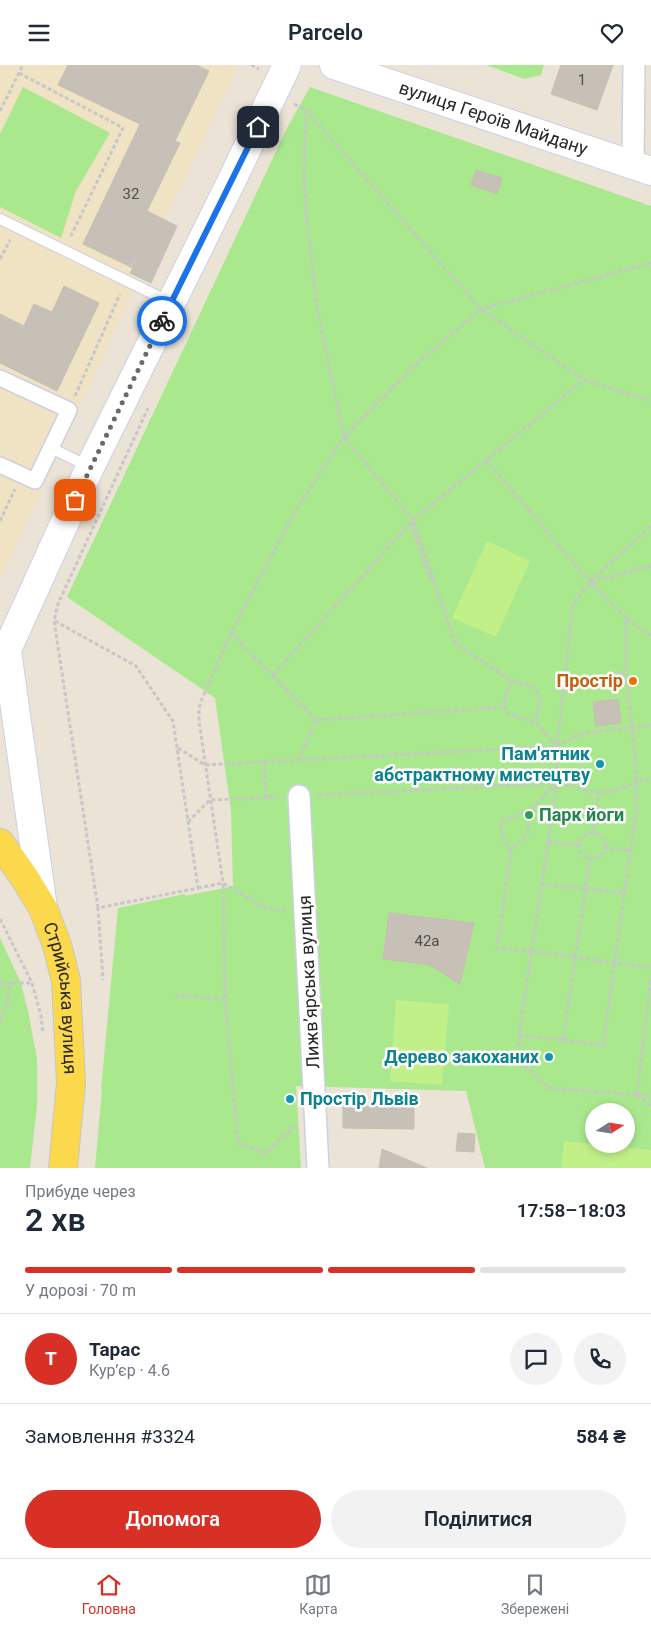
<!DOCTYPE html>
<html lang="uk">
<head>
<meta charset="utf-8">
<style>
	body { margin:0; font-family:Roboto,sans-serif; background:#f2f2f3; color:#1f2937; height:100vh; display:flex; flex-direction:column; font-size:19px; white-space:nowrap }
	* { box-sizing:border-box; margin:0 }
	p { font-size:16px; color:#747a83 }
	.icon { flex:none; width:28px; height:28px; fill:none; stroke:currentColor; stroke-width:2; stroke-linecap:round; stroke-linejoin:round }
	.map { position:relative; height:1103px; overflow:hidden }
	.side { display:flex; flex-direction:column; background:#fff; flex:1 }
	.side>* { flex:none }
	.needle { width:32px; rotate:78deg }
	.tools { position:absolute; left:585px; top:1038px; display:grid; gap:10px }
	.tools a { display:grid; place-items:center; width:50px; height:50px; border-radius:50%; background:#fff; box-shadow:0 2px 8px #0003; font-size:25px }
	.pin { position:absolute; display:grid; place-items:center; width:42px; height:42px; color:#fff; margin:-21px; border-radius:10px; box-shadow:0 2px 8px #0006 }
	.courier { position:absolute; display:grid; place-items:center; width:50px; height:50px; margin:-25px; border:4px solid #1a73e8; border-radius:50%; background:#fff; color:#222; box-shadow:0 1px 6px #0007 }
	.overview em { font-style:normal; font-weight:600 }
	.overview div { display:flex; flex-direction:column-reverse }
	.overview { display:flex; align-items:center; justify-content:space-between; height:85px; padding:0 25px }
	h1 { font-size:32px; font-weight:600; line-height:38px }
	.bar { display:grid; grid-template-columns:repeat(4,1fr); gap:8px 5px; align-content:center; height:60px; padding:0 25px }
	.bar i { height:6px; border-radius:4px; background:#e0e1e3 }
	.bar .current { background:#d93025 }
	.bar p { grid-column:span 4 }
	.line { display:flex; align-items:center; gap:12px; padding:0 25px; border-top:1px solid #e0e1e3 }
	.line div { flex:1 }
	.round { display:grid; place-items:center; flex:none; width:52px; height:52px; border-radius:26px; background:#f2f2f3 }
	.primary-button { display:flex; gap:10px; margin-top:auto; padding:10px 25px }
	.primary-button a { flex:1; height:58px; border-radius:30px; background:#d93025; color:#fff; font-size:20px; font-weight:600; line-height:58px; text-align:center }
	.primary-button a+a { background:#f2f2f3; color:#1f2937 }
	header { display:flex; justify-content:space-between; align-items:center; height:65px; padding:0 25px; background:#fff; font-size:22px; font-weight:600 }
	.dock { display:flex; justify-content:space-around; align-items:center; height:70px; border-top:1px solid #e0e1e3; background:#fff; font-size:14px; color:#747a83 }
	.dock a { display:grid; justify-items:center; gap:2px }
	.dock .current { color:#d93025 }
	.map>svg:first-child { display:block }
</style>
</head>
<body>
<header><svg class="icon" aria-label="menu" viewBox="0 0 24 24"><path d="M4 6h16M4 12h16M4 18h16"/></svg>Parcelo<svg class="icon" aria-label="heart" viewBox="0 0 24 24"><path d="M12 20l-8-8c-3-5 5-10 8-4 3-6 11-1 8 4z"/></svg></header>
<div class="map">
<svg width="651" height="1103" viewBox="0 0 651 1103">
	<rect width="100%" height="100%" fill="#ece3d7"/>
	<path fill="#efe3c4" d="M 0,0 L 235,0 L 238,2 L 165,155 L 177,161 L 151,218 L 140,213 L 135,220 L 60,387 L 0,516 Z"/>
	<g fill="#aae88e" fill-rule="evenodd">
		<path d="M 486,0 L 544,0 L 541,10 L 524,14 Z"/>
		<path d="M 23,22 L 110,68 L 76,126 L 61,173 L 0,142 L 0,69 Z"/>
		<path d="M 310,22 L 651,141 L 651,1103 L 485,1103 L 466,1026 L 296,1021 L 301,1103 L 95,1103 L 102,1024 L 101,1024 L 118,843 L 185,829 L 185,831 L 233,821 L 231,746 L 215,633 L 67,532 L 287,63 ZM 594,1046 L 626,1046 L 626,1079 L 594,1079 Z"/>
		<path d="M 0,873 L 21,918 L 28,946 L 37,994 L 37,1041 L 30,1103 L 0,1103 Z"/>
	</g>
	<g fill="#c1f088">
		<path d="M 487,476 L 530,496 L 496,572 L 452,553 Z"/>
		<path d="M 396,935 L 449,939 L 442,1020 L 390,1016 Z"/>
		<path d="M 564,1076 L 651,1085 L 651,1103 L 561,1103 Z"/>
	</g>
	<g fill="#c6c0b7" stroke="#c6bfb1">
		<path d="M 68,0 L 196,0 L 209,6 L 175,76 L 180,78 L 147,146 L 177,161 L 151,218 L 130,208 L 133,203 L 83,179 L 140,59 L 58,20 Z"/>
		<path d="M 561,0 L 613,0 L 597,45 L 551,29 Z"/>
		<path d="M 476,105 L 502,113 L 497,129 L 471,120 Z"/>
		<path d="M 64,221 L 99,238 L 57,326 L 0,298 L 0,249 L 24,261 L 34,239 L 52,247 Z"/>
		<path d="M 618,634 L 621,658 L 596,661 L 593,637 Z"/>
		<path d="M 389,848 L 474,858 L 460,919 L 430,900 L 383,894 Z"/>
		<path d="M 343,1041 L 414,1042 L 414,1064 L 343,1063 Z"/>
		<path d="M 458,1068 L 475,1069 L 474,1087 L 456,1086 Z"/>
		<path d="M 382,1084 L 427,1103 L 379,1103 Z"/>
	</g>
	<g fill="none" stroke-linecap="round" stroke-linejoin="round">
		<g stroke="#ccd0e2" stroke-width="12">
			<g id="service">
				<path d="M 0,154 L 170,237"/>
				<path d="M 51,383 L 90,402"/>
			</g>
		</g>
		<g stroke="#ccd0e2" stroke-width="18">
			<path id="pedestrian" d="M 0,313 L 69,345 L 35,416 L 0,400"/>
		</g>
		<g stroke="#ccd0e2" stroke-width="24">
			<g id="minor">
				<path d="M 633,100 L 634,0"/>
				<path d="M 299,731 L 318,1103"/>
			</g>
		</g>
		<g stroke="#ccd0e2" stroke-width="30">
			<g id="secondary">
				<path id="s1" d="M 334,0 L 651,106"/>
				<path d="M 7,586 L 43,843"/>
				<path d="M 0,600 L 90,402 L 233,113 L 287,0"/>
			</g>
		</g>
		<g stroke="#c7c7c7" stroke-width="30">
			<g id="primary">
				<path id="s2" d="M 0,778 L 24,812 L 43,843 L 57,880 L 66,916 L 71,1018 L 63,1103"/>
			</g>
		</g>
		<g stroke="#c7c7c7" stroke-width="3" stroke-dasharray="4 2.5" stroke-linecap="butt">
			<path d="M 251,0 L 259,4"/>
			<path d="M 19,8 L 123,63 L 70,173"/>
			<path d="M 294,39 L 306,45 L 481,244 L 584,315 L 651,336"/>
			<path d="M 306,45 L 304,106 L 306,150 L 318,247 L 344,372 L 413,455 L 456,579 L 512,616 L 531,621 L 537,627 L 540,636 L 535,657"/>
			<path d="M 0,46 L 23,0"/>
			<path d="M 0,194 L 10,175"/>
			<path d="M 129,201 L 136,196"/>
			<path d="M 75,331 L 120,229"/>
			<path d="M 486,395 L 590,517 L 626,553 L 626,608"/>
			<path d="M 0,456 L 15,424"/>
			<path d="M 413,457 L 412,462 L 429,512 L 433,513"/>
			<path d="M 651,461 L 590,517 L 573,540 L 557,681 L 557,718 L 519,970 L 519,996 L 549,1023 L 651,1031"/>
			<path d="M 591,517 L 651,501"/>
			<path d="M 627,554 L 651,571"/>
			<path d="M 55,556 L 136,601 L 170,652 L 173,656 L 177,683 L 198,823 L 98,843 L 103,915"/>
			<path d="M 231,568 L 316,655 L 505,642"/>
			<path d="M 273,610 L 413,455 L 584,315"/>
			<path d="M 512,616 C 506,627 502,636 507,648 L 516,652 L 535,657 L 556,680"/>
			<path d="M 178,683 L 205,700 L 557,681 L 583,668 L 651,660"/>
			<path d="M 299,695 L 316,655"/>
			<path d="M 264,697 L 266,732"/>
			<path d="M 318,730 L 557,718 L 598,728 L 620,724 L 637,717 L 651,714"/>
			<path d="M 529,746 L 528,769 L 511,785 L 502,772 L 501,757 L 529,746 L 556,719"/>
			<path d="M 188,757 L 210,735 L 279,732"/>
			<path d="M 593,768 L 598,728"/>
			<circle cx="592" cy="781" r="13"/>
			<path d="M 548,777 L 579,780"/>
			<path d="M 604,783 L 630,785"/>
			<path d="M 511,785 L 497,883 C 549,887 600,897 651,902"/>
			<path d="M 541,819 L 625,828"/>
			<path d="M 198,823 L 223,818 L 264,842 L 285,846"/>
			<path d="M 98,843 L 54,556 L 58,539 L 148,343"/>
			<path d="M 0,854 L 32,918 L 41,951 L 43,968"/>
			<path d="M 0,918 L 32,918"/>
			<path d="M 175,930 L 225,934"/>
			<path d="M 0,956 L 5,945 L 11,918"/>
			<path d="M 519,970 L 603,980 L 636,745 C 638,699 630,654 626,608 L 564,618"/>
			<path d="M 563,975 L 590,793"/>
			<path d="M 637,1029 L 651,912"/>
			<path d="M 637,1030 L 651,1041"/>
			<path d="M 295,1061 L 265,1088 L 238,1078 L 225,934 L 223,818 L 199,656 L 199,643 L 202,634 L 231,568 L 295,446 L 344,372 L 413,302 L 481,244 L 651,198"/>
		</g>
		<use href="#service" stroke="#fff" stroke-width="10"/>
		<use href="#pedestrian" stroke="#fff" stroke-width="15"/>
		<use href="#minor" stroke="#fff" stroke-width="21"/>
		<use href="#secondary" stroke="#fff" stroke-width="28"/>
		<use href="#primary" stroke="#fcd84c" stroke-width="28"/>
	</g>
	<g fill="none" stroke-linecap="round" stroke-linejoin="round">
		<path stroke="#6c6965" stroke-width="5" stroke-dasharray="0 9" d="M 75,435 L 162,256"/>
		<path stroke="#1a73e8" stroke-width="6" d="M 162,256 L 258,62"/>
	</g>
	<circle fill="#e8710a" stroke="#fff" stroke-width="2" cx="633" cy="616" r="5"/>
	<g fill="#0f9aa8" stroke="#fff" stroke-width="2">
		<circle cx="600" cy="699" r="5"/>
		<circle cx="549" cy="992" r="5"/>
		<circle cx="290" cy="1034" r="5"/>
	</g>
	<circle fill="#2e9e5b" stroke="#fff" stroke-width="2" cx="529" cy="750" r="5"/>
	<g text-anchor="middle" stroke-width="5" stroke-linejoin="round" paint-order="stroke">
		<g font-size="15" fill="#4f4d4b">
			<text x="582" y="20">1</text>
			<text x="131" y="134">32</text>
			<text x="427" y="881">42а</text>
		</g>
		<g font-size="18" fill="#272727" stroke="#fff">
			<text dy="6" stroke="none"><textPath href="#s1" startOffset="168">вулиця Героїв Майдану</textPath></text>
			<text transform="translate(309 917) rotate(-93)" y="6">Лижвʼярська вулиця</text>
			<text dy="6" stroke="none"><textPath href="#s2" startOffset="171">Стрийська вулиця</textPath></text>
		</g>
		<g font-size="18" font-weight="bold" fill="#c56008" stroke="#fff" text-anchor="end">
			<text x="623" y="622">Простір</text>
		</g>
		<g font-size="18" font-weight="bold" fill="#0d838f" stroke="#fff" text-anchor="end">
			<text x="590" y="695">Пам'ятник<tspan x="590" dy="21">абстрактному мистецтву</tspan></text>
			<text x="539" y="998">Дерево закоханих</text>
			<text x="300" y="1040" text-anchor="start">Простір Львів</text>
		</g>
		<g font-size="18" font-weight="bold" fill="#27864d" stroke="#fff" text-anchor="start">
			<text x="539" y="756">Парк йоги</text>
		</g>
	</g>
</svg>
<div class="tools">
<a><svg class="needle" viewBox="-14 -14 28 28"><path d="M0-13l5 13h-10z" fill="#e53935"/><path d="M0 13l5-13h-10z" fill="#747a83"/></svg></a>
</div>
<div class="pin" style="left:75px;top:435px;background:#ea580c"><svg class="icon" aria-label="bag" viewBox="0 0 24 24"><path d="M5 8h14l-1 12H6zM9 8a3 3 0 0 1 6 0"/></svg></div>
<div class="pin" style="left:258px;top:62px;background:#1f2937"><svg class="icon" aria-label="home" viewBox="0 0 24 24"><path d="M3 11l9-7 9 7M6 9v11h12V9"/></svg></div>
<div class="courier" style="left:162px;top:256px"><svg class="icon" aria-label="bike" viewBox="0 0 24 24"><circle cx="6" cy="16" r="4"/><circle cx="18" cy="16" r="4"/><path d="M6 16l4-8h5l3 8M10 8l3 8H6M13 5h3"/></svg></div>
</div>
<section class="side">
<div class="overview"><div><h1>2 хв</h1><p>Прибуде через</p></div><em>17:58–18:03</em></div>
<div class="bar"><i class="current"></i><i class="current"></i><i class="current"></i><i></i><p>У дорозі · 70 m</p></div>
<div class="line" style="height:90px"><b class="round" style="background:#d93025;color:#fff">Т</b><div><b>Тарас</b><p>Кур’єр · 4.6</p></div><a class="round"><svg class="icon" aria-label="chat" viewBox="0 0 24 24"><path d="M4 5h16v11H9l-5 4z"/></svg></a><a class="round"><svg class="icon" aria-label="phone" viewBox="0 0 24 24"><path d="M5 4h4l2 5-3 2q2 4 5 5l2-3 5 2v4C11 20 4 13 5 4z"/></svg></a></div>
<div class="line" style="height:65px"><div>Замовлення #3324</div><b>584 ₴</b></div>
<div class="primary-button"><a>Допомога</a><a>Поділитися</a></div>
</section>
<nav class="dock">
<a class="current"><svg class="icon" aria-label="home" viewBox="0 0 24 24"><path d="M3 11l9-7 9 7M6 9v11h12V9"/></svg>Головна</a>
<a><svg class="icon" aria-label="map" viewBox="0 0 24 24"><path d="M3 6l6-2 6 2 6-2v14l-6 2-6-2-6 2zM9 4v14M15 6v14"/></svg>Карта</a>
<a><svg class="icon" aria-label="saved" viewBox="0 0 24 24"><path d="M7 4h10v16l-5-4-5 4z"/></svg>Збережені</a>
</nav>
</body>
</html>
